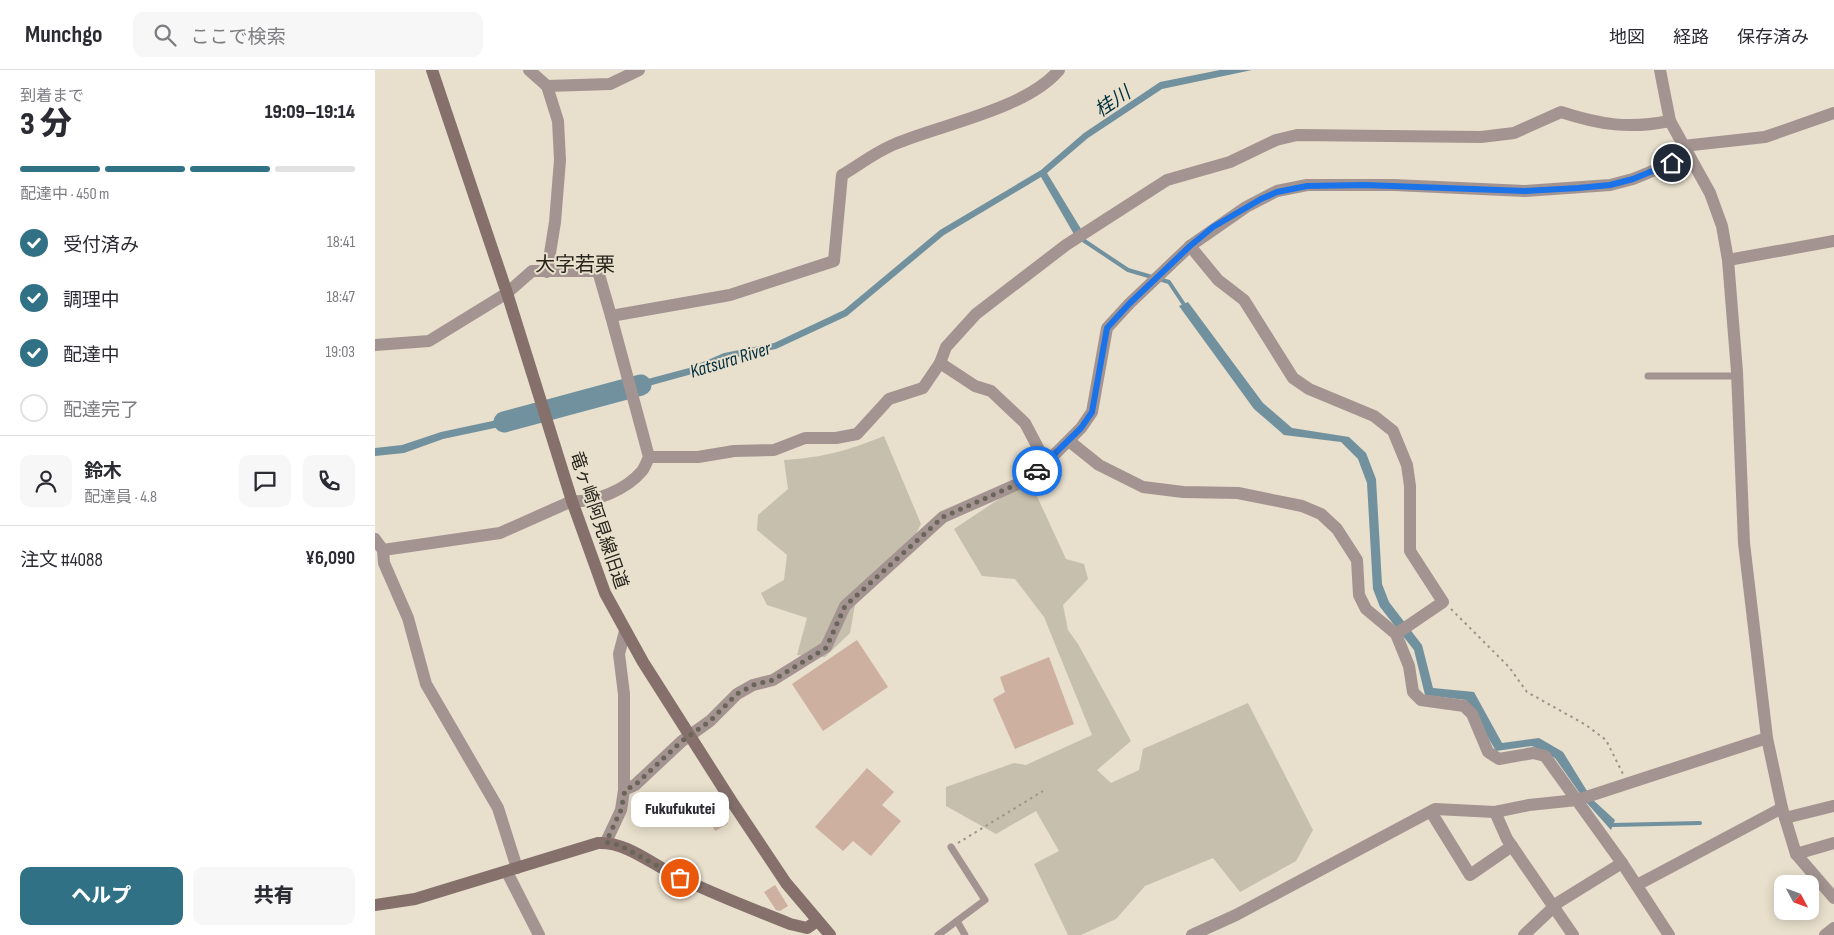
<!DOCTYPE html>
<html lang="ja">
<head>
<meta charset="utf-8">
<style>
	body { margin:0; font-family:"Sofia Sans Condensed","Noto Sans JP",sans-serif; background:#f7f7f7; color:#2b2b33; height:100vh; display:flex; flex-direction:column; font-size:19px; white-space:nowrap }
	* { box-sizing:border-box; margin:0 }
	p { font-size:16px; color:#7c7c81 }
	.icon { flex:none; width:28px; height:28px; fill:none; stroke:currentColor; stroke-width:2; stroke-linecap:round; stroke-linejoin:round }
	.map { position:relative; flex:1; overflow:hidden }
	.details { display:flex; flex-direction:column; background:#fff; width:375px }
	.details>* { flex:none }
	.needle { width:32px; rotate:131deg }
	.tools { position:absolute; left:1399px; top:805px; display:grid; gap:10px }
	.tools a { display:grid; place-items:center; width:45px; height:45px; border-radius:10px; background:#fff; box-shadow:0 2px 12px #0003; font-size:25px }
	.pin { position:absolute; display:grid; place-items:center; width:42px; height:42px; color:#fff; margin:-21px; border:2px solid #fff; border-radius:50%; box-shadow:0 1px 5px #0007 }
	.courier { position:absolute; display:grid; place-items:center; width:50px; height:50px; margin:-25px; border:4px solid #1a73e8; border-radius:50%; background:#fff; color:#222; box-shadow:0 1px 6px #0007 }
	.bubble { position:absolute; height:35px; border-radius:10px; background:#fff; box-shadow:0 2px 12px #0003; font-size:16px; font-weight:800; line-height:35px; text-align:center }
	.head em { font-style:normal; font-weight:800 }
	.head div { display:flex; flex-direction:column-reverse }
	.head { display:flex; align-items:center; justify-content:space-between; height:85px; padding:0 20px }
	h1 { font-size:32px; font-weight:800; line-height:38px }
	.bar { display:grid; grid-template-columns:repeat(4,1fr); gap:8px 5px; align-content:center; height:60px; padding:0 20px }
	.bar i { height:6px; border-radius:4px; background:#e1e1e2 }
	.bar .active { background:#317185 }
	.bar p { grid-column:span 4 }
	.line { display:flex; align-items:center; gap:12px; padding:0 20px; border-top:1px solid #e1e1e2 }
	.line div { flex:1 }
	.round { display:grid; place-items:center; flex:none; width:52px; height:52px; border-radius:10px; background:#f7f7f7 }
	ol { padding:0 20px; list-style:none }
	li { display:flex; align-items:center; gap:15px; height:55px }
	li p { margin-inline-start:auto }
	li .icon { padding:5px; border-radius:50%; background:#317185; color:#fff; stroke-width:4 }
	li:last-child { color:#7c7c81 }
	li i { width:28px; height:28px; border:2px solid #e1e1e2; border-radius:50% }
	.action { display:flex; gap:10px; margin-top:auto; padding:10px 20px }
	.action a { flex:1; height:58px; border-radius:10px; background:#317185; color:#fff; font-size:20px; font-weight:800; line-height:58px; text-align:center }
	.action a+a { background:#f7f7f7; color:#2b2b33 }
	header { display:flex; align-items:center; gap:30px; box-sizing:border-box; height:70px; padding:0 25px; background:#fff; border-bottom:1px solid #e1e1e2 }
	header strong { font-size:24px }
	nav { display:flex; gap:28px; margin-inline-start:auto; font-size:18px }
	.search { width:350px; height:45px; background:#f7f7f7; display:flex; align-items:center; gap:12px; box-sizing:border-box; padding:0 18px; border-radius:10px; color:#7c7c81; font-size:19px }
	main { display:flex; flex:1; min-height:0 }
	.map>svg:first-child { display:block }
</style>
</head>
<body>
<header>
<strong>Munchgo</strong>
<div class="search"><svg class="icon" aria-label="search" viewBox="0 0 24 24"><circle cx="10" cy="10" r="6"/><path d="M15 15l6 6"/></svg>ここで検索</div>
<nav><a>地図</a><a>経路</a><a>保存済み</a></nav>
</header>
<main>
<section class="details">
<div class="head"><div><h1>3 分</h1><p>到着まで</p></div><em>19:09–19:14</em></div>
<div class="bar"><i class="active"></i><i class="active"></i><i class="active"></i><i></i><p>配達中 · 450 m</p></div>
<ol>
<li><svg class="icon" aria-label="check" viewBox="0 0 24 24"><path d="M5 12l5 5 9-10"/></svg>受付済み<p>18:41</p></li>
<li><svg class="icon" aria-label="check" viewBox="0 0 24 24"><path d="M5 12l5 5 9-10"/></svg>調理中<p>18:47</p></li>
<li><svg class="icon" aria-label="check" viewBox="0 0 24 24"><path d="M5 12l5 5 9-10"/></svg>配達中<p>19:03</p></li>
<li><i></i>配達完了</li>
</ol>
<div class="line" style="height:90px"><a class="round"><svg class="icon" aria-label="person" viewBox="0 0 24 24"><circle cx="12" cy="8" r="4"/><path d="M4 21q1-7 8-7t8 7"/></svg></a><div><b>鈴木</b><p>配達員 · 4.8</p></div><a class="round"><svg class="icon" aria-label="chat" viewBox="0 0 24 24"><path d="M4 5h16v11H9l-5 4z"/></svg></a><a class="round"><svg class="icon" aria-label="phone" viewBox="0 0 24 24"><path d="M5 4h4l2 5-3 2q2 4 5 5l2-3 5 2v4C11 20 4 13 5 4z"/></svg></a></div>
<div class="line" style="height:65px"><div>注文 #4088</div><b>¥6,090</b></div>
<div class="action"><a>ヘルプ</a><a>共有</a></div>
</section>
<div class="map">
<svg width="1459" height="865" viewBox="0 0 1459 865">
	<rect width="100%" height="100%" fill="#e8dfcc"/>
	<g fill="#c6bfad">
		<path d="M 509,366 L 546,454 L 528,489 L 481,529 L 475,563 L 450,587 L 422,585 L 432,548 L 392,535 L 386,523 L 409,510 L 412,485 L 382,460 L 383,445 L 413,419 L 409,390 C 451,387 471,381 509,366 Z"/>
		<path d="M 654,409 L 691,489 L 709,494 L 713,509 L 688,535 L 693,560 L 703,574 L 756,671 L 722,700 L 736,713 L 764,700 L 768,679 L 873,633 L 938,760 L 921,791 L 865,822 L 838,788 L 770,816 L 741,849 L 706,865 L 693,865 L 659,794 L 684,781 L 661,741 L 621,764 L 571,736 L 571,717 L 639,693 L 651,695 L 717,665 L 669,547 L 640,509 L 607,506 L 579,459 Z"/>
	</g>
	<g fill="#71919e">
		<path d="M 845,0 L 877,0 L 787,19 L 713,68 L 672,103 L 706,159 L 704,173 L 666,107 L 569,165 L 472,246 L 401,279 L 352,289 L 317,304 L 241,325 L 239,318 L 314,298 L 349,283 L 399,273 L 469,240 L 565,160 L 666,100 L 709,63 L 785,12 Z"/>
		<path d="M 813,232 L 888,333 L 917,358 L 974,367 L 991,383 L 1001,409 L 1007,514 L 1014,532 L 1047,575 L 1058,618 L 1099,622 L 1127,673 L 1164,668 L 1188,682 L 1217,729 L 1240,750 L 1236,760 L 1211,732 L 1180,688 L 1157,676 L 1121,681 L 1091,630 L 1050,625 L 1039,580 L 1005,537 L 998,519 L 992,413 L 983,389 L 966,372 L 909,365 L 879,339 L 804,236 Z"/>
		<path d="M 155,343 L 157,350 L 68,369 L 29,383 L 0,386 L 0,378 L 27,375 L 66,362 Z"/>
	</g>
	<g fill="none" stroke-linecap="round" stroke-linejoin="round">
		<g stroke="#71919e" stroke-width="4">
			<path d="M 705,168 L 753,200 L 794,212 L 810,236"/>
			<path d="M 1235,752 L 1238,755 L 1325,753"/>
		</g>
		<path stroke="#71919e" stroke-width="21" d="M 129,352 L 266,315"/>
	</g>
	<g fill="#ceb0a1">
		<path d="M 482,570 L 513,617 L 448,661 L 417,614 Z"/>
		<path d="M 674,587 L 699,654 L 640,679 L 618,629 L 630,622 L 625,607 Z"/>
		<path d="M 492,698 L 519,722 L 507,735 L 526,751 L 496,786 L 478,771 L 468,781 L 440,757 Z"/>
		<path d="M 342,733 L 353,754 L 340,761 L 329,740 Z"/>
		<path d="M 400,815 L 413,836 L 405,841 L 401,840 L 389,822 Z"/>
	</g>
	<g fill="none" stroke-linecap="round" stroke-linejoin="round">
		<g stroke="#9b9586" stroke-width="2" stroke-dasharray="2.5 4" stroke-linecap="butt">
			<path d="M 1076,539 L 1134,597 L 1152,622 L 1211,655 L 1231,670 L 1248,704"/>
			<path d="M 583,773 L 668,721"/>
		</g>
		<g stroke="#a39491" stroke-width="7">
			<path d="M 1273,306 L 1362,306"/>
			<path d="M 582,851 L 590,865"/>
			<path d="M 563,865 L 610,830 L 576,777"/>
		</g>
		<g stroke="#a39491" stroke-width="12">
			<path d="M 154,0 L 172,16 L 183,51 L 185,90 L 180,152 L 172,202"/>
			<path d="M 1285,0 L 1295,51 L 1335,123 L 1347,156 L 1353,190 L 1362,302 L 1369,473 L 1392,668 L 1407,738 L 1421,784 L 1459,828"/>
			<path d="M 172,16 L 235,14 L 264,0"/>
			<path d="M 1308,76 L 1390,67 L 1459,43"/>
			<path d="M 815,176 L 843,210 L 869,230 L 918,308 L 934,319 L 999,346 L 1018,361 L 1032,395 L 1035,416 L 1035,481 L 1068,532 L 1021,564"/>
			<path d="M 1353,190 L 1459,171"/>
			<path d="M 0,275 L 54,271 L 132,223 L 157,201 L 223,201 L 236,246 L 355,225 L 459,191 L 467,105 C 484,95 502,81 520,74 C 568,54 651,39 684,0"/>
			<path d="M 565,293 L 600,316 L 616,321 L 650,353 L 671,393"/>
			<path d="M 694,371 L 724,395 L 768,417 L 808,422 L 863,423 L 927,436 L 946,444 L 962,459 L 982,490 L 984,525 L 991,539 L 1021,564 L 1034,596 L 1038,622 L 1046,630 L 1089,636 L 1097,644 L 1113,682 L 1124,689 L 1158,683 L 1170,686 L 1247,793 L 1294,865"/>
			<path d="M 274,387 L 323,387 L 359,381 L 399,380 L 430,368 L 461,368 L 482,364 L 514,329 L 548,318 L 565,293 L 571,277 L 601,244 L 691,175 L 792,110 L 855,92 L 901,70 L 922,65 L 1106,67 L 1139,63 L 1186,42 C 1226,55 1254,59 1295,51"/>
			<path d="M 0,469 L 8,480 L 9,493 L 33,548 L 51,614 L 123,738 L 142,798"/>
			<path d="M 8,480 L 125,463 L 197,431 C 220,433 252,419 267,401 C 270,397 272,391 274,387 L 236,246"/>
			<path d="M 249,720 L 260,715 L 307,671 L 335,651 L 362,624 L 378,615 L 398,610 L 451,577 L 470,536 L 568,447 L 654,409 L 671,393 L 706,358 L 717,342 L 732,258 L 754,234 L 815,176 L 871,137 L 902,121 L 932,115 L 1019,115 L 1150,121 L 1235,115 L 1258,109 L 1314,86"/>
			<path d="M 1056,742 L 1095,805 L 1137,776"/>
			<path d="M 1120,742 L 1132,769 L 1198,865"/>
			<path d="M 1410,748 L 1458,736"/>
			<path d="M 231,772 L 246,740 L 249,720 L 249,624 L 244,584 L 250,561"/>
			<path d="M 1421,784 L 1459,773"/>
			<path d="M 132,802 L 164,865"/>
			<path d="M 1262,815 L 1407,738"/>
			<path d="M 817,865 L 861,845 L 1060,739 L 1120,742 L 1154,735 L 1202,730 L 1392,668"/>
			<path d="M 1149,865 L 1184,832 L 1247,793"/>
			<path d="M 1450,865 L 1459,858"/>
		</g>
		<g stroke="#85706b" stroke-width="12">
			<path d="M 57,0 L 132,223 L 197,431 L 230,523 L 268,592 L 357,732 L 411,813 L 455,865"/>
			<path d="M 0,835 L 40,829 L 223,773 C 251,771 279,796 304,807 C 340,825 378,839 415,854 L 432,858 L 442,851"/>
		</g>
	</g>
	<g fill="none" stroke-linecap="round" stroke-linejoin="round">
		<path stroke="#6a6559" stroke-width="5" stroke-dasharray="0 9" d="M 305,808 L 244,775 L 231,772 L 246,740 L 250,720 L 260,715 L 307,671 L 335,651 L 362,624 L 378,615 L 398,610 L 451,578 L 470,536 L 568,447 L 654,409 L 662,401"/>
		<path stroke="#1a73e8" stroke-width="6" d="M 662,401 L 706,358 L 717,342 L 732,258 L 754,234 L 815,176 L 838,157 L 886,129 L 902,122 L 932,116 L 990,115 L 1150,121 L 1203,118 L 1235,115 L 1258,109 L 1297,93"/>
	</g>
	<g text-anchor="middle" stroke-width="4" stroke-linejoin="round" paint-order="stroke">
		<g font-size="18" fill="#26231b" stroke="#e8dfcc">
			<text transform="translate(224 450) rotate(71)" y="6">竜ヶ崎阿見線旧道</text>
		</g>
		<g font-size="19" font-style="italic" fill="#00303f" stroke="#e8dfcc">
			<text transform="translate(737 31) rotate(-34)" y="7">桂川</text>
			<text transform="translate(355 289) rotate(-17)" y="7">Katsura River</text>
		</g>
		<g font-size="20" fill="#26231b" stroke="#e8dfcc">
			<text x="200" y="201">大字若栗</text>
		</g>
	</g>
</svg>
<div class="tools">
<a><svg class="needle" viewBox="-14 -14 28 28"><path d="M0-13l5 13h-10z" fill="#e53935"/><path d="M0 13l5-13h-10z" fill="#7c7c81"/></svg></a>
</div>
<div class="pin" style="left:305px;top:808px;background:#ea580c"><svg class="icon" aria-label="bag" viewBox="0 0 24 24"><path d="M5 8h14l-1 12H6zM9 8a3 3 0 0 1 6 0"/></svg></div>
<div class="pin" style="left:1297px;top:93px;background:#1f2937"><svg class="icon" aria-label="home" viewBox="0 0 24 24"><path d="M3 11l9-7 9 7M6 9v11h12V9"/></svg></div>
<div class="courier" style="left:662px;top:401px"><svg class="icon" aria-label="car" viewBox="0 0 24 24"><path d="M5 17H2v-5l4-1 3-4h7l3 4 3 1v5h-3M9 17h6M6 11h13"/><circle cx="7" cy="17" r="2"/><circle cx="17" cy="17" r="2"/></svg></div>
<div class="bubble" style="left:256px;top:722px;width:98px">Fukufukutei</div>
</div>
</main>
</body>
</html>
